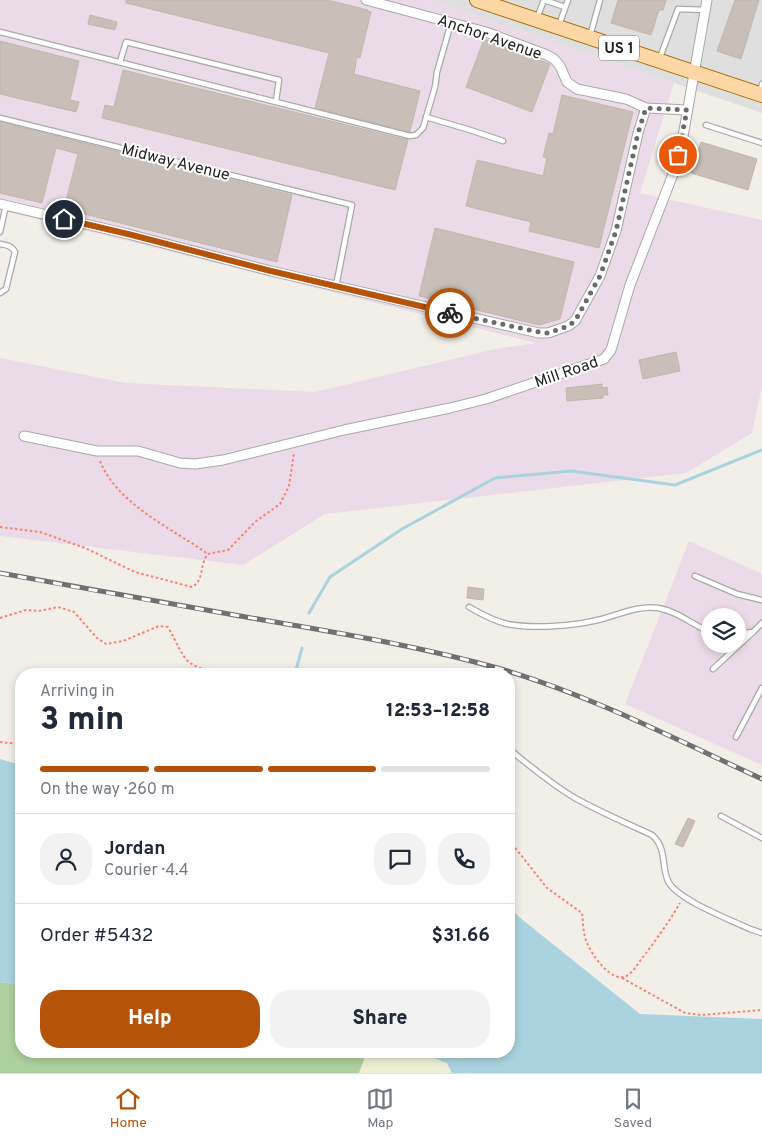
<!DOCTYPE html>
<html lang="en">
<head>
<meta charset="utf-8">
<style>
	body { margin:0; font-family:Overpass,sans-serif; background:#f2f2f3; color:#1f2937; height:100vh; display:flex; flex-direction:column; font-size:19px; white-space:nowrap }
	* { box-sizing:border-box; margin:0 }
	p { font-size:16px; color:#747a83 }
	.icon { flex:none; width:28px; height:28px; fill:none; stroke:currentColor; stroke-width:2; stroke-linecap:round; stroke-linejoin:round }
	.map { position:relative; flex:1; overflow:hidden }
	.details { position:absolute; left:15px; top:668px; width:500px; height:390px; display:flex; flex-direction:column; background:#fff; border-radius:20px; box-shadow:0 2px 8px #0003 }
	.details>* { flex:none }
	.controls { position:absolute; left:701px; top:608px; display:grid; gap:10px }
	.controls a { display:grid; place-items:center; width:45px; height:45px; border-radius:50%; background:#fff; box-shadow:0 2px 8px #0003; font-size:25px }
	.pin { position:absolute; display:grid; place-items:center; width:42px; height:42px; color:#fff; margin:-21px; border:2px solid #fff; border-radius:50%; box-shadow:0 1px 5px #0007 }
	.courier { position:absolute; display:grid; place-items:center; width:50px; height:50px; margin:-25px; border:4px solid #b45309; border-radius:50%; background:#fff; color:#222; box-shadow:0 1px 6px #0007 }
	.overview em { font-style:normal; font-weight:800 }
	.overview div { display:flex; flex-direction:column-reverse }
	.overview { display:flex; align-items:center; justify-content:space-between; height:85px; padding:0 25px }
	h1 { font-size:32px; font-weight:800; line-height:38px }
	.bar { display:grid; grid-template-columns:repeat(4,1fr); gap:8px 5px; align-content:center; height:60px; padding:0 25px }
	.bar i { height:6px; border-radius:4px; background:#e0e1e3 }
	.bar .current { background:#b45309 }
	.bar p { grid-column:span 4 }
	.line { display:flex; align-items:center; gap:12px; padding:0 25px; border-top:1px solid #e0e1e3 }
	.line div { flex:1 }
	.round { display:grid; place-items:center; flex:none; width:52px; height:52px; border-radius:20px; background:#f2f2f3 }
	.cta { display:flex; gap:10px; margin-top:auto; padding:10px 25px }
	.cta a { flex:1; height:58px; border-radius:20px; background:#b45309; color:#fff; font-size:20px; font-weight:800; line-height:58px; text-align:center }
	.cta a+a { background:#f2f2f3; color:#1f2937 }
	.menu { display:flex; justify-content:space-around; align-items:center; height:70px; border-top:1px solid #e0e1e3; background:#fff; font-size:14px; color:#747a83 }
	.menu a { display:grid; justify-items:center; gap:2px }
	.menu .current { color:#b45309 }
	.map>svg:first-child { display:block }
</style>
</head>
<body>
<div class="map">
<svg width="762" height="1073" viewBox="0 0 762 1073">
	<rect width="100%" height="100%" fill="#f2efe9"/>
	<path fill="#e0dfdf" d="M 430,0 L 762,0 L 762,113 L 674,83 Z"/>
	<g fill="#ebdbe8" fill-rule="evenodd">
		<path d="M 0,0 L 430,0 L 674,83 L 640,193 L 762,220 L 762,387 L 752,433 L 686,473 L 325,514 L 243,565 L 0,536 L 0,358 L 126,383 L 315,392 L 495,349 L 536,343 L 0,209 Z"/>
		<path d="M 689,541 L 762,574 L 762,765 L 625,704 ZM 710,616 L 738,616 L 738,644 L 710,644 Z"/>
	</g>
	<path fill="#eef0d5" d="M 367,1051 L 415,1051 L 447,1063 L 452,1073 L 359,1073 Z"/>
	<path fill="#add19e" d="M 0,982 L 21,985 L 21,1051 L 367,1051 L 359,1073 L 0,1073 Z"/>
	<g fill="#aad3df">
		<path d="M 0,759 L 21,765 L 21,985 L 0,982 Z"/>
		<path d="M 509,906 L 519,917 L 640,1014 L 762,1019 L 762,1073 L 452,1073 L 447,1063 L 415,1051 L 509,1051 Z"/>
	</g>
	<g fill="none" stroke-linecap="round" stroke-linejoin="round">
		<g stroke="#aad3df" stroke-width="3">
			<path d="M 309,613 L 330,577 L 402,529 L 495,478 L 571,471 L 675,485 L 762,450"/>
			<path d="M 295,674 L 302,648"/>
		</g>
	</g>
	<g fill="#c7bfb8" stroke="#c4b6ab">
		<path d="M 126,0 L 328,0 L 368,10 L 368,11 L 371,12 L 360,58 L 357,57 L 354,74 L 420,91 L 410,132 L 315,108 L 329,53 L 126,3 Z"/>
		<path d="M 618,0 L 666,0 L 663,10 L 659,10 L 651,35 L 611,23 Z"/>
		<path d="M 735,0 L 759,0 L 741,59 L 717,51 Z"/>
		<path d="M 90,15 L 117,22 L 115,30 L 88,24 Z"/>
		<path d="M 484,39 L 550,64 L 532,112 L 466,87 Z"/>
		<path d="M 0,41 L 79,61 L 70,100 L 79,102 L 76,112 L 0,94 Z"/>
		<path d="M 123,70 L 408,140 L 395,190 L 102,118 L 105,105 L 114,107 Z"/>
		<path d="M 562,95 L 633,112 L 599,248 L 529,231 L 531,222 L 466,206 L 477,160 L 543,176 L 547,158 L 543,157 L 549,133 L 553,134 Z"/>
		<path d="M 0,122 L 292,195 L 277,262 L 64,209 L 78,154 L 56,148 L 42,203 L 0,193 Z"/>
		<path d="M 701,142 L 757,159 L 748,190 L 691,173 Z"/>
		<path d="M 435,228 L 574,262 L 560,319 L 539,325 L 419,296 Z"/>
		<path d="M 676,352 L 680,371 L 643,379 L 639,360 Z"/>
		<path d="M 602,384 L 602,388 L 607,387 L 608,395 L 603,395 L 603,398 L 567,401 L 566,388 Z"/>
		<path d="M 468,587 L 484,589 L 483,600 L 467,598 Z"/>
		<path d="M 688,818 L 695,821 L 683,847 L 675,844 Z"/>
	</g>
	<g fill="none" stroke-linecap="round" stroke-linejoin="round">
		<g stroke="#a9a9a9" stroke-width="7">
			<g id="lane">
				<path d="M 537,18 L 544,0 L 565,7"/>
				<path d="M 559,25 L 568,0"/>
				<path d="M 0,32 L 410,136 L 416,135 L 423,128 L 435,87 L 437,72 L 451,23"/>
				<path d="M 590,36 L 600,0"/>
				<path d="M 659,60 L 678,9 L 705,10"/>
				<path d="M 120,62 L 126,42 L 279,80 L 276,101"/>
				<path d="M 760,93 L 762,84"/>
				<path d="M 426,117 L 470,130 L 503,141"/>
				<path d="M 0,118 L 352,205 L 336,286"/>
				<path d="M 706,125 L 762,143"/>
				<path d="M 0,232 L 6,205"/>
				<path d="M 0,244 C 7,245 12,246 15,252 L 6,289 L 0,293"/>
				<path d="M 695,576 L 737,594 L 762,600"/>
				<path d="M 469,607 C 481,614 494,621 507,624 C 535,629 575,626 602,619 C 620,614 640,605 658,608 C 677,611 693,625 710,632"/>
				<path d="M 738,634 L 753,632 L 762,623"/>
				<path d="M 713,669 L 753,632"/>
				<path d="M 736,737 L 762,688"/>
				<path d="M 509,749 C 530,766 551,784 575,798 C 600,812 626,823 652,835 C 667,848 661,865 668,881 C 676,899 731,920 750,929 L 762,933"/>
				<path d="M 721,816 L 762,838"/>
			</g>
		</g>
		<g stroke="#a9a9a9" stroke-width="11">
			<g id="street">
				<path d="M 366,0 L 486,32 L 547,55 L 554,59 L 560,66 L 567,82 L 577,89 L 626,99 L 646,108 L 687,110"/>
				<path d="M 0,204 L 128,234 L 271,271 L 539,333 L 548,333 L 568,326 L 575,321 L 600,276 L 616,231 L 638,133 L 646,108"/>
				<path d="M 24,436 L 97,451 L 138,451 L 180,463 L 195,464 L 223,460 L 344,430 L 450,408 L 486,399 L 604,359 L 611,350 L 630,285 L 675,169 L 682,142 L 707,0"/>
			</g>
		</g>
		<g stroke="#a06b00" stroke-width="16">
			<path id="primary" d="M 477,0 L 762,95"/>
		</g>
		<g stroke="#fa8072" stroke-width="2" stroke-dasharray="2.5 2.5" stroke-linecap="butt">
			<path d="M 100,461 C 117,504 171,528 208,554"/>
			<path d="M 0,527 L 40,532 L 85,548 L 135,572 L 192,587 C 205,580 199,564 208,554 L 228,550 L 255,522 L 280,504 L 289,486 L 294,453"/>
			<path d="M 0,618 L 26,610 L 39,611 L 58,607 L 74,612 L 97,638 L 106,644 L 123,641 L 159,626 L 168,627 C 187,661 181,665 222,674"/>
			<path d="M 0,742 L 21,744"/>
			<path d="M 509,840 L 547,888 L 582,913 C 583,922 583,934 587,943 C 592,955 613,986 628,975 C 634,971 638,963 643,957 C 656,940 669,922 680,903"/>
			<path d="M 622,978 L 685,1013 L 701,1015 L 762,1010"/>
		</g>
		<use href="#lane" stroke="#fff" stroke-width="4.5"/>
		<use href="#street" stroke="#fff" stroke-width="9"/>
		<use href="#primary" stroke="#fcd6a4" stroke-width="14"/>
		<g stroke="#707070" stroke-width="5">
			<path id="rail" d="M 0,573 C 80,588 160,602 240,616 C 327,631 416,645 501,669 C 592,696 677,740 762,779"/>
		</g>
		<use href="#rail" stroke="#fff" stroke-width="3" stroke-dasharray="9" stroke-linecap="butt"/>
	</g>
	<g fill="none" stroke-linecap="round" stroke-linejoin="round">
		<path stroke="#6b6a68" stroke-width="5" stroke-dasharray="0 9" d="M 450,313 L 539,332 L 548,333 L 568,326 L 575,321 L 600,276 L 616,231 L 638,133 L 646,108 L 687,110 L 678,155"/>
		<path stroke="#b45309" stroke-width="6" d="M 64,219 L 128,234 L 271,271 L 450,313"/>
	</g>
	<g text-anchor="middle" stroke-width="4" stroke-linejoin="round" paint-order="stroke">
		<rect fill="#fff" stroke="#646464" stroke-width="1" x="599" y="35.5" width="40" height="25" rx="4"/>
		<g font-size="15" font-weight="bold" fill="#222">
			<text x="619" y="53">US 1</text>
		</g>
		<g font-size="16" fill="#222" stroke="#fff">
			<text transform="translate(490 36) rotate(19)" y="6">Anchor Avenue</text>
			<text transform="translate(176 161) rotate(14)" y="6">Midway Avenue</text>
			<text transform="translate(566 371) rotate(-19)" y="6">Mill Road</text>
		</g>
	</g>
</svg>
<div class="controls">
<a><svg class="icon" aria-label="layers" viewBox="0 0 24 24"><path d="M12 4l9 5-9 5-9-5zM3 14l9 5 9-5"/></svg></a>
</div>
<div class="pin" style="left:678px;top:155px;background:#ea580c"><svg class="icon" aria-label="bag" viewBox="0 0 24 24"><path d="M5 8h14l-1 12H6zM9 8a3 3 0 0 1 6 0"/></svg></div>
<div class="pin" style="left:64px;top:219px;background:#1f2937"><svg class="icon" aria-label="home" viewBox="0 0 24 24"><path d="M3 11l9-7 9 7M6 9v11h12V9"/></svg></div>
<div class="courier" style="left:450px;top:313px"><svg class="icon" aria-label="bike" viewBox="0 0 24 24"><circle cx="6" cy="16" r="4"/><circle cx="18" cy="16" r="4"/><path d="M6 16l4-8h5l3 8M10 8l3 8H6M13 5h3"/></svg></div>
<section class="details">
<div class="overview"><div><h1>3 min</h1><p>Arriving in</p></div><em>12:53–12:58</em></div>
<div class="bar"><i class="current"></i><i class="current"></i><i class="current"></i><i></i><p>On the way · 260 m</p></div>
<div class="line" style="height:90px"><a class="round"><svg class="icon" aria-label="person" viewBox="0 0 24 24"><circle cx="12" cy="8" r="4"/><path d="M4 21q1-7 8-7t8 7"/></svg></a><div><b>Jordan</b><p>Courier · 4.4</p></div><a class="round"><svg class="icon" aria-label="chat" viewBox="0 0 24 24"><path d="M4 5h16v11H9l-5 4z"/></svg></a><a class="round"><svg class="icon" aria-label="phone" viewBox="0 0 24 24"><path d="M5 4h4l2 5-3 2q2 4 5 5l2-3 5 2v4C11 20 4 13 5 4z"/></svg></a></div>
<div class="line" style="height:65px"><div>Order #5432</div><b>$31.66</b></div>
<div class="cta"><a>Help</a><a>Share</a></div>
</section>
</div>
<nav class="menu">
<a class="current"><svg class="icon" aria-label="home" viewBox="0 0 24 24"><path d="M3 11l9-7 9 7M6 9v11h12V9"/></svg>Home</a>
<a><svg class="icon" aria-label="map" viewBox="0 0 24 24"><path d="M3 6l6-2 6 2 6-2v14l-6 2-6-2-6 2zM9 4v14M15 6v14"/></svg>Map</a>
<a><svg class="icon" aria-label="saved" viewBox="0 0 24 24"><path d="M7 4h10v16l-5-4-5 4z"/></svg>Saved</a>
</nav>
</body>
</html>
